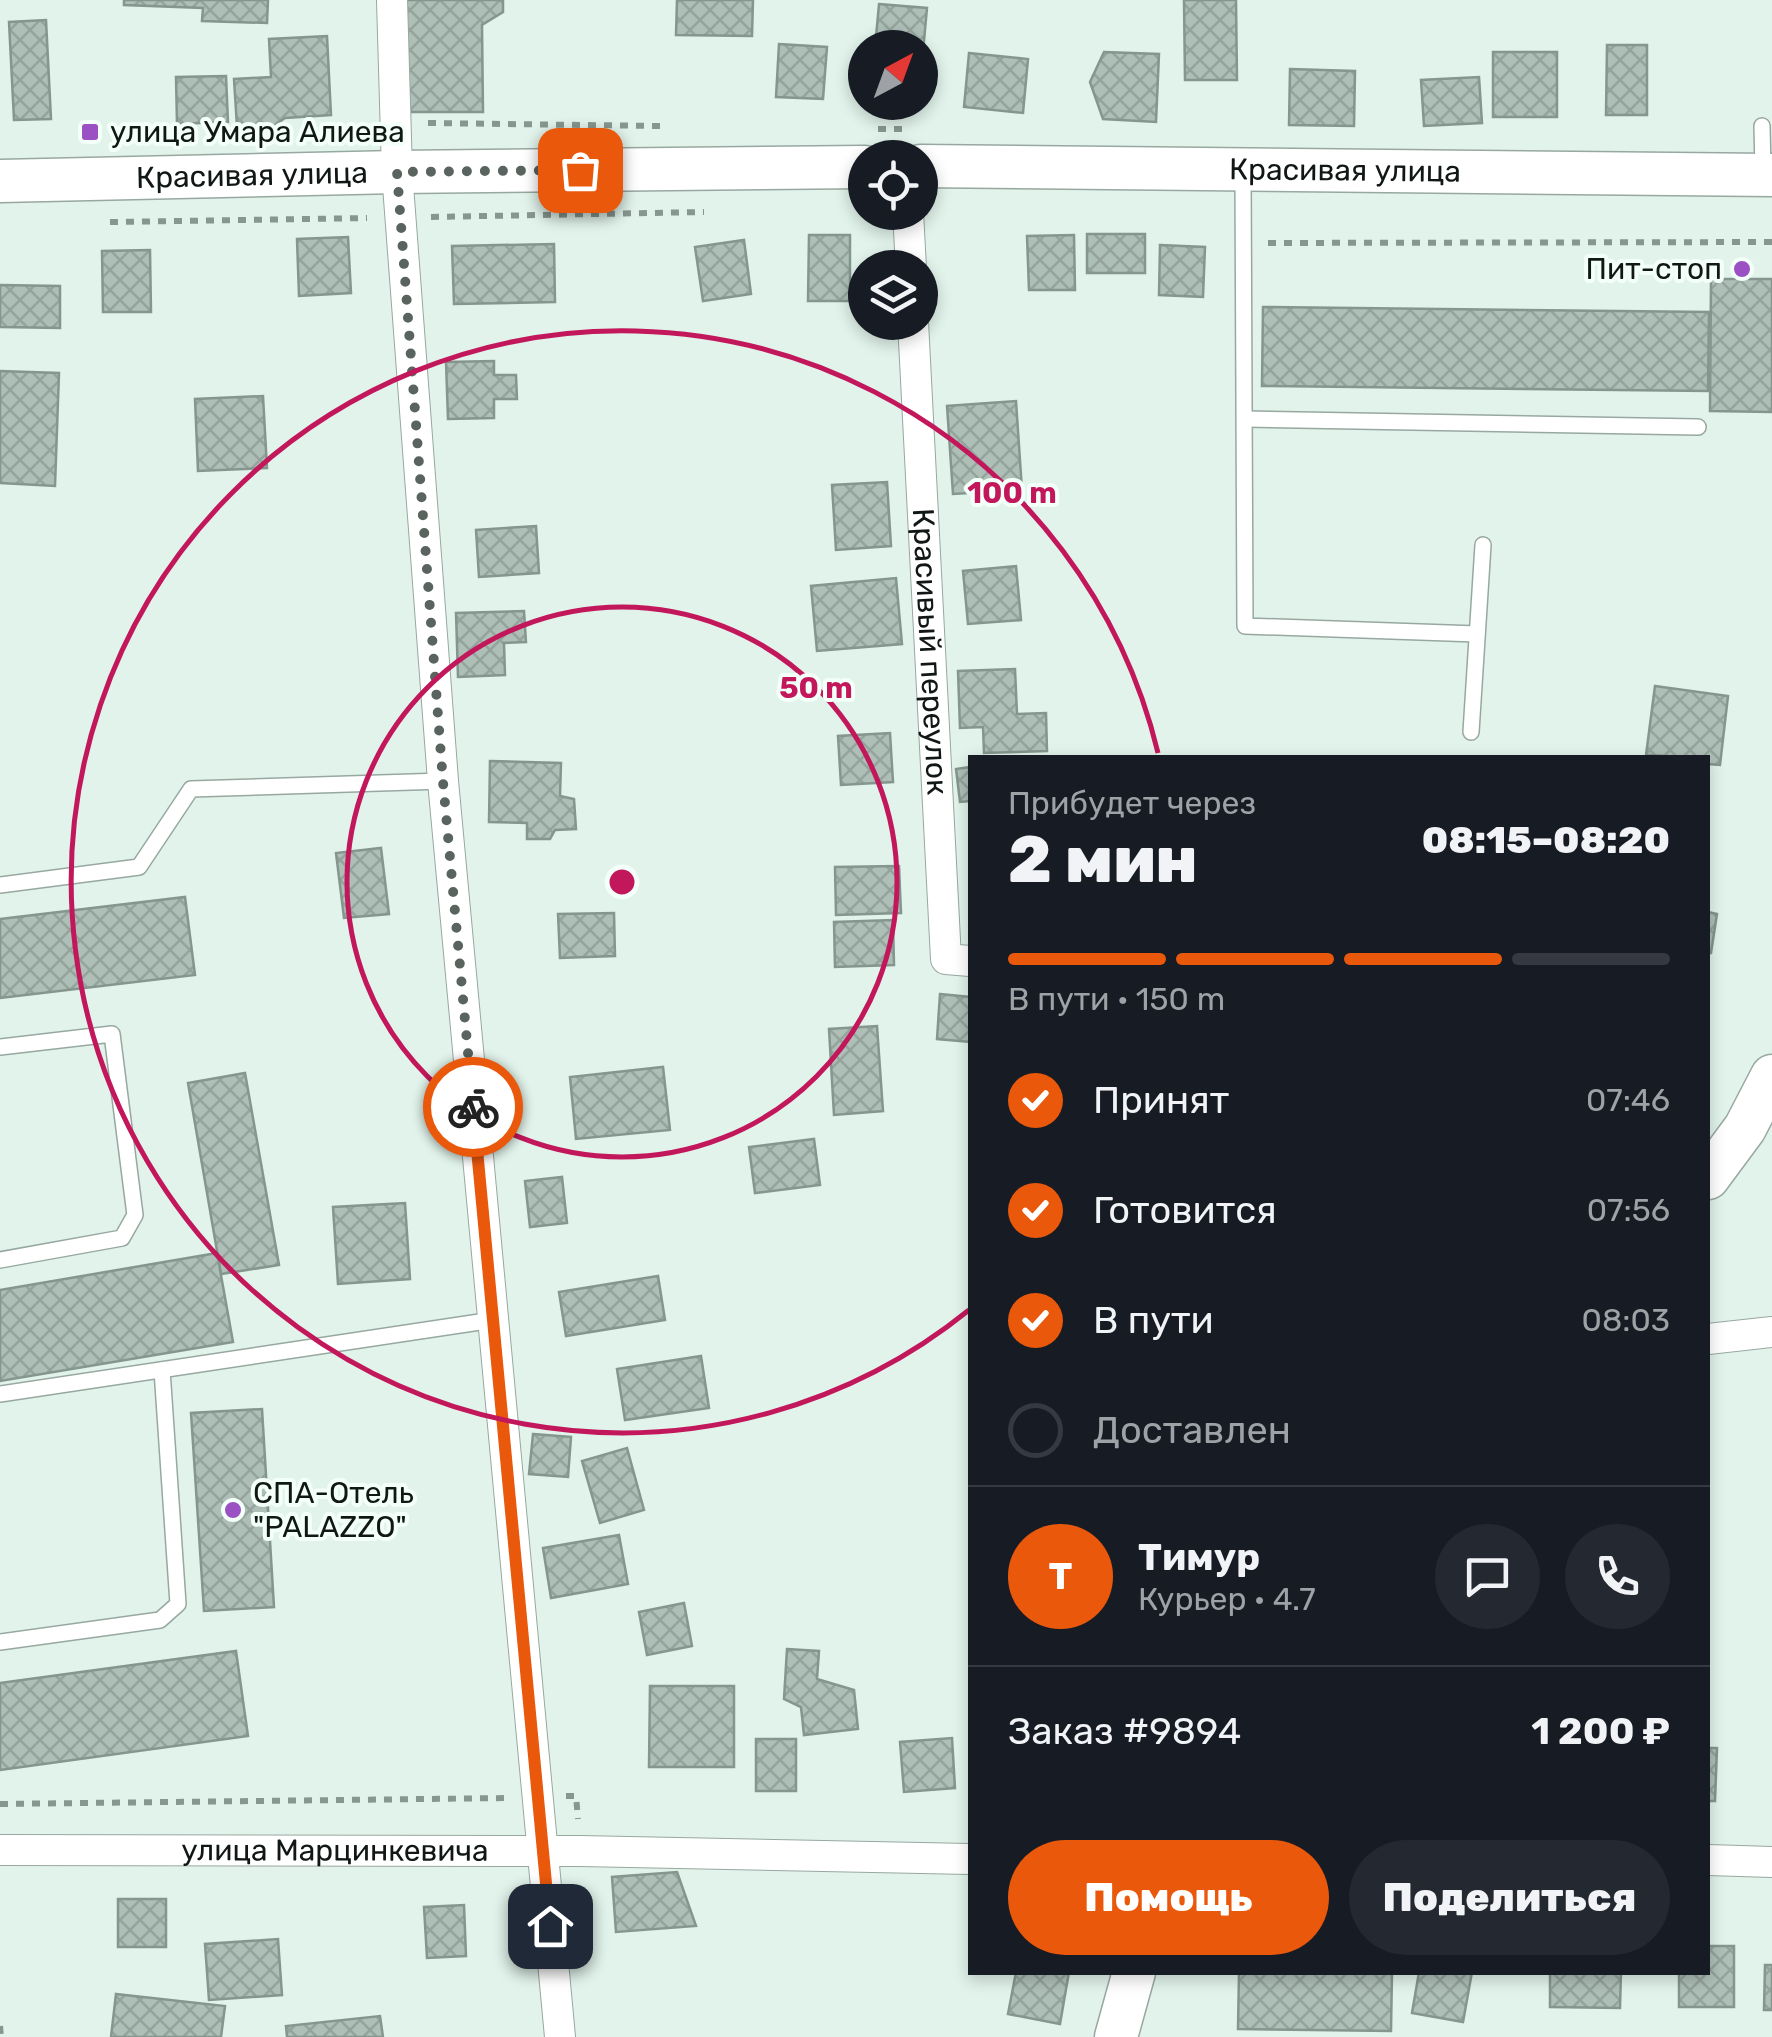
<!DOCTYPE html>
<html lang="ru">
<head>
<meta charset="utf-8">
<style>
	body { margin:0; font-family:Rubik,sans-serif; background:#242831; color:#f1f3f6; height:100vh; display:flex; flex-direction:column; font-size:38px; white-space:nowrap }
	* { box-sizing:border-box; margin:0 }
	p { font-size:32px; color:#9ea1a6 }
	.icon { flex:none; width:55px; height:55px; fill:none; stroke:currentColor; stroke-width:2; stroke-linecap:round; stroke-linejoin:round }
	.map { position:relative; flex:1; overflow:hidden }
	.panel { position:absolute; left:968px; top:755px; width:742px; height:1220px; display:flex; flex-direction:column; background:#171b24; border-radius:0px; box-shadow:0 5px 15px #0003 }
	.panel>* { flex:none }
	.needle { width:65px; rotate:41deg }
	.fabs { position:absolute; left:848px; top:30px; display:grid; gap:20px }
	.fabs a { display:grid; place-items:center; width:90px; height:90px; border-radius:50%; background:#171b24; box-shadow:0 5px 15px #0003; font-size:50px }
	.pin { position:absolute; display:grid; place-items:center; width:85px; height:85px; color:#fff; margin:-42px; border-radius:20px; box-shadow:0 5px 15px #0006 }
	.courier { position:absolute; display:grid; place-items:center; width:100px; height:100px; margin:-50px; border:8px solid #ea580c; border-radius:50%; background:#fff; color:#222; box-shadow:0 2px 12px #0007 }
	.summary em { font-style:normal; font-weight:800 }
	.summary div { display:flex; flex-direction:column-reverse }
	.summary { display:flex; align-items:center; justify-content:space-between; height:170px; padding:0 40px }
	h1 { font-size:65px; font-weight:800; line-height:75px }
	.bar { display:grid; grid-template-columns:repeat(4,1fr); gap:15px 10px; align-content:center; height:120px; padding:0 40px }
	.bar i { height:12px; border-radius:8px; background:#363941 }
	.bar .active { background:#ea580c }
	.bar p { grid-column:span 4 }
	.line { display:flex; align-items:center; gap:25px; padding:0 40px; border-top:2px solid #363941 }
	.line div { flex:1 }
	.round { display:grid; place-items:center; flex:none; width:105px; height:105px; border-radius:52px; background:#242831 }
	ol { padding:0 40px; list-style:none }
	li { display:flex; align-items:center; gap:30px; height:110px }
	li p { margin-inline-start:auto }
	li .icon { padding:10px; border-radius:50%; background:#ea580c; color:#fff; stroke-width:4 }
	li:last-child { color:#9ea1a6 }
	li i { width:55px; height:55px; border:5px solid #363941; border-radius:50% }
	.primary-button { display:flex; gap:20px; margin-top:auto; padding:20px 40px }
	.primary-button a { flex:1; height:115px; border-radius:60px; background:#ea580c; color:#fff; font-size:40px; font-weight:800; line-height:115px; text-align:center }
	.primary-button a+a { background:#242831; color:#f1f3f6 }
	.map>svg:first-child { display:block }
</style>
</head>
<body>
<div class="map">
<svg width="1772" height="2037" viewBox="0 0 1772 2037">
	<defs>
		<pattern id="building-cross-hatch" width="8" height="8" patternUnits="userSpaceOnUse" patternTransform="scale(2.5)"><rect width="8" height="8" fill="#adbfb7"/><path d="M0 0l8 8M0 8l8-8" fill="none" stroke="#94a39c"/></pattern>
	</defs>
	<rect width="100%" height="100%" fill="#e1f3eb"/>
	<g fill="url(#building-cross-hatch)" stroke="#84968e" stroke-width="2.5">
		<path d="M 124,0 L 268,0 L 267,23 L 202,21 L 203,8 L 124,5 Z"/>
		<path d="M 405,0 L 503,0 L 503,12 L 482,25 L 483,112 L 406,112 Z"/>
		<path d="M 677,0 L 753,0 L 752,36 L 676,35 Z"/>
		<path d="M 1184,0 L 1236,0 L 1237,80 L 1185,80 Z"/>
		<path d="M 879,4 L 927,8 L 920,85 L 920,48 L 875,48 Z"/>
		<path d="M 46,20 L 51,119 L 14,120 L 9,22 Z"/>
		<path d="M 327,36 L 331,115 L 285,118 L 275,125 L 237,127 L 234,79 L 271,77 L 269,39 Z"/>
		<path d="M 779,44 L 827,47 L 823,99 L 776,97 Z"/>
		<path d="M 1607,45 L 1647,45 L 1647,115 L 1606,115 Z"/>
		<path d="M 1104,52 L 1159,54 L 1156,122 L 1103,119 L 1090,82 Z"/>
		<rect x="1493" y="52" width="64" height="65"/>
		<path d="M 969,53 L 1028,59 L 1023,113 L 964,107 Z"/>
		<path d="M 1290,69 L 1355,71 L 1354,126 L 1289,125 Z"/>
		<path d="M 226,76 L 228,122 L 177,124 L 176,77 Z"/>
		<path d="M 1479,77 L 1482,123 L 1424,126 L 1421,80 Z"/>
		<rect x="1087" y="234" width="58" height="39"/>
		<path d="M 809,235 L 850,235 L 850,301 L 808,301 Z"/>
		<path d="M 1074,235 L 1075,290 L 1029,290 L 1027,236 Z"/>
		<path d="M 348,237 L 351,293 L 299,296 L 297,239 Z"/>
		<path d="M 744,240 L 751,294 L 703,301 L 695,247 Z"/>
		<path d="M 554,244 L 555,302 L 454,304 L 452,246 Z"/>
		<path d="M 1160,245 L 1205,247 L 1203,297 L 1159,295 Z"/>
		<path d="M 150,250 L 151,312 L 103,312 L 102,251 Z"/>
		<path d="M 1711,279 L 1772,279 L 1772,412 L 1710,411 Z"/>
		<path d="M 0,285 L 60,286 L 60,328 L 0,327 Z"/>
		<path d="M 1263,307 L 1709,312 L 1708,391 L 1262,386 Z"/>
		<path d="M 494,361 L 494,375 L 516,375 L 517,399 L 494,399 L 494,418 L 448,419 L 446,362 Z"/>
		<path d="M 0,371 L 59,373 L 55,486 L 0,483 Z"/>
		<path d="M 263,396 L 267,468 L 198,471 L 195,399 Z"/>
		<path d="M 1016,401 L 1022,490 L 953,494 L 947,406 Z"/>
		<path d="M 887,482 L 891,546 L 836,550 L 832,485 Z"/>
		<path d="M 536,526 L 539,573 L 479,577 L 476,530 Z"/>
		<path d="M 1016,566 L 1021,620 L 968,624 L 963,571 Z"/>
		<path d="M 896,578 L 902,644 L 817,651 L 811,586 Z"/>
		<path d="M 524,611 L 526,642 L 504,643 L 505,675 L 458,677 L 456,613 Z"/>
		<path d="M 1015,669 L 1017,714 L 1046,713 L 1047,751 L 984,753 L 983,727 L 960,728 L 958,671 Z"/>
		<path d="M 1655,686 L 1728,696 L 1720,765 L 1708,764 L 1708,758 L 1646,755 Z"/>
		<path d="M 890,733 L 893,782 L 841,785 L 838,736 Z"/>
		<path d="M 490,761 L 561,763 L 560,796 L 574,799 L 576,829 L 555,830 L 550,839 L 527,839 L 527,823 L 489,822 Z"/>
		<path d="M 970,767 L 970,801 L 960,802 L 956,769 Z"/>
		<path d="M 381,848 L 389,914 L 344,918 L 336,853 Z"/>
		<path d="M 899,866 L 901,913 L 836,915 L 835,867 Z"/>
		<path d="M 185,897 L 195,975 L 0,998 L 0,919 Z"/>
		<path d="M 1708,912 L 1717,914 L 1711,953 L 1708,953 Z"/>
		<path d="M 614,913 L 615,956 L 560,958 L 558,914 Z"/>
		<path d="M 893,920 L 894,965 L 835,967 L 834,922 Z"/>
		<path d="M 940,994 L 970,997 L 970,1042 L 937,1039 Z"/>
		<path d="M 877,1026 L 883,1111 L 834,1115 L 829,1029 Z"/>
		<path d="M 663,1067 L 670,1130 L 576,1139 L 570,1077 Z"/>
		<path d="M 245,1073 L 279,1265 L 221,1274 L 188,1083 Z"/>
		<path d="M 814,1139 L 820,1185 L 755,1193 L 749,1147 Z"/>
		<path d="M 562,1177 L 567,1223 L 530,1227 L 525,1181 Z"/>
		<path d="M 405,1203 L 410,1279 L 338,1284 L 333,1207 Z"/>
		<path d="M 217,1253 L 233,1342 L 0,1381 L 0,1290 Z"/>
		<path d="M 658,1276 L 665,1320 L 566,1336 L 559,1292 Z"/>
		<path d="M 701,1356 L 709,1408 L 625,1420 L 617,1369 Z"/>
		<path d="M 262,1409 L 274,1607 L 204,1611 L 191,1413 Z"/>
		<path d="M 533,1434 L 571,1437 L 568,1477 L 529,1474 Z"/>
		<path d="M 627,1448 L 644,1510 L 600,1523 L 582,1461 Z"/>
		<path d="M 619,1535 L 628,1584 L 551,1598 L 543,1548 Z"/>
		<path d="M 684,1603 L 692,1646 L 647,1655 L 639,1612 Z"/>
		<path d="M 787,1649 L 819,1651 L 817,1679 L 854,1690 L 858,1729 L 804,1735 L 801,1707 L 784,1699 Z"/>
		<path d="M 236,1651 L 248,1736 L 0,1770 L 0,1683 Z"/>
		<path d="M 650,1686 L 734,1686 L 734,1767 L 649,1767 Z"/>
		<path d="M 952,1738 L 955,1788 L 904,1792 L 900,1742 Z"/>
		<rect x="756" y="1739" width="40" height="52"/>
		<path d="M 1708,1748 L 1717,1748 L 1715,1801 L 1708,1801 Z"/>
		<path d="M 677,1872 L 696,1926 L 616,1932 L 612,1877 Z"/>
		<rect x="118" y="1899" width="48" height="48"/>
		<path d="M 464,1905 L 466,1956 L 427,1958 L 424,1907 Z"/>
		<path d="M 278,1939 L 282,1995 L 209,2000 L 205,1944 Z"/>
		<path d="M 1708,1946 L 1734,1946 L 1734,2007 L 1679,2007 L 1679,1972 L 1708,1972 Z"/>
		<path d="M 1765,1965 L 1772,1965 L 1772,2010 L 1764,2010 Z"/>
		<path d="M 1016,1972 L 1069,1972 L 1060,2024 L 1008,2014 Z"/>
		<path d="M 1239,1972 L 1392,1972 L 1391,2031 L 1238,2029 Z"/>
		<path d="M 1419,1972 L 1472,1972 L 1463,2022 L 1412,2013 Z"/>
		<path d="M 1550,1972 L 1621,1972 L 1620,2008 L 1550,2007 Z"/>
		<path d="M 116,1994 L 225,2006 L 221,2037 L 111,2037 Z"/>
		<path d="M 380,2016 L 383,2037 L 287,2037 L 286,2026 Z"/>
	</g>
	<g fill="none" stroke-linecap="round" stroke-linejoin="round">
		<g stroke="#97a8a0" stroke-width="18">
			<g id="lane">
				<path d="M 1762,126 L 1763,171"/>
				<path d="M 1243,174 L 1245,626 L 1477,634"/>
				<path d="M 1246,419 L 1698,427"/>
				<path d="M 1471,732 L 1483,545"/>
				<path d="M 0,885 L 139,867 L 191,789 L 443,781"/>
				<path d="M 0,1047 L 112,1034 L 135,1215 L 122,1238 L 0,1260"/>
				<path d="M 0,1394 L 493,1320"/>
				<path d="M 0,1642 L 160,1620 L 178,1604 L 162,1370"/>
			</g>
		</g>
		<g stroke="#97a8a0" stroke-width="32">
			<g id="street">
				<path d="M 392,0 L 397,172 L 443,781 L 560,2037"/>
				<path d="M 908,212 L 911,268"/>
				<path id="s1" d="M 913,322 L 946,959 L 970,961"/>
				<path d="M 1708,1339 L 1772,1332"/>
				<path id="s2" d="M 0,1850 L 580,1851 L 970,1859"/>
				<path d="M 1708,1860 L 1772,1862"/>
			</g>
		</g>
		<g stroke="#97a8a0" stroke-width="45">
			<g id="secondary">
				<path id="s3" d="M 920,166 L 1772,175"/>
				<path id="s4" d="M 0,181 L 397,172 L 865,167"/>
				<path d="M 1708,1178 L 1745,1128 L 1772,1076"/>
				<path d="M 1116,2037 L 1134,1972"/>
			</g>
		</g>
		<g stroke="#889690" stroke-width="6" stroke-dasharray="8 8" stroke-linecap="butt">
			<path d="M 428,123 L 661,126"/>
			<path d="M 878,129 L 906,129"/>
			<path d="M 431,217 L 704,212"/>
			<path d="M 110,222 L 367,218"/>
			<path d="M 1268,243 L 1772,242"/>
			<path d="M 566,1796 L 576,1796 L 578,1819"/>
			<path d="M 0,1804 L 509,1798"/>
			<path d="M 0,2026 L 1,2037"/>
		</g>
		<use href="#lane" stroke="#fff" stroke-width="15"/>
		<use href="#street" stroke="#fff" stroke-width="30"/>
		<use href="#secondary" stroke="#fff" stroke-width="42"/>
	</g>
	<g fill="none" stroke-linecap="round" stroke-linejoin="round">
		<path stroke="#59645f" stroke-width="10" stroke-dasharray="0 18" d="M 473,1107 L 443,782 L 397,172 L 580,170"/>
		<path stroke="#ea580c" stroke-width="12" d="M 473,1107 L 550,1926"/>
	</g>
	<g fill="none" stroke="#c2185b" stroke-width="5">
		<circle cx="622" cy="882" r="275"/>
		<path d="M969 1310A551 551 0 1 1 1158 753"/>
	</g>
	<g fill="#9b51c3" stroke="#f3fff9" stroke-width="4">
		<rect x="80" y="122" width="20" height="20" rx="5"/>
		<circle cx="1742" cy="269" r="10"/>
		<circle cx="233" cy="1510" r="10"/>
	</g>
	<g text-anchor="middle" stroke-width="8" stroke-linejoin="round" paint-order="stroke">
		<g font-size="30" fill="#101714" stroke="#f3fff9" text-anchor="start">
			<text x="110" y="142">улица Умара Алиева</text>
			<text x="1722" y="279" text-anchor="end">Пит-стоп</text>
			<text x="253" y="1503">СПА-Отель<tspan x="253" dy="34">"PALAZZO"</tspan></text>
		</g>
		<g font-size="30" fill="#101714" stroke="#f3fff9">
			<text dy="10" stroke="none"><textPath href="#s3" startOffset="425">Красивая улица</textPath></text>
			<text dy="10" stroke="none"><textPath href="#s4" startOffset="252">Красивая улица</textPath></text>
			<text dy="10" stroke="none"><textPath href="#s1" startOffset="330">Красивый переулок</textPath></text>
			<text dy="10" stroke="none"><textPath href="#s2" startOffset="335">улица Марцинкевича</textPath></text>
		</g>
	</g>
	<circle cx="622" cy="882" r="15" fill="#c2185b" stroke="#f3fff9" stroke-width="5"/>
	<g font-size="30" text-anchor="middle" font-weight="bold" fill="#c2185b" stroke="#f3fff9" stroke-width="8" stroke-linejoin="round" paint-order="stroke">
		<text x="1012" y="503">100 m</text>
		<text x="816" y="698">50 m</text>
	</g>
</svg>
<div class="fabs">
<a><svg class="needle" viewBox="-14 -14 28 28"><path d="M0-13l5 13h-10z" fill="#e53935"/><path d="M0 13l5-13h-10z" fill="#9ea1a6"/></svg></a>
<a><svg class="icon" aria-label="locate" viewBox="0 0 24 24"><circle cx="12" cy="12" r="6"/><path d="M12 2v4M12 18v4M2 12h4M18 12h4"/></svg></a>
<a><svg class="icon" aria-label="layers" viewBox="0 0 24 24"><path d="M12 4l9 5-9 5-9-5zM3 14l9 5 9-5"/></svg></a>
</div>
<div class="pin" style="left:580px;top:170px;background:#ea580c"><svg class="icon" aria-label="bag" viewBox="0 0 24 24"><path d="M5 8h14l-1 12H6zM9 8a3 3 0 0 1 6 0"/></svg></div>
<div class="pin" style="left:550px;top:1926px;background:#1f2937"><svg class="icon" aria-label="home" viewBox="0 0 24 24"><path d="M3 11l9-7 9 7M6 9v11h12V9"/></svg></div>
<div class="courier" style="left:473px;top:1107px"><svg class="icon" aria-label="bike" viewBox="0 0 24 24"><circle cx="6" cy="16" r="4"/><circle cx="18" cy="16" r="4"/><path d="M6 16l4-8h5l3 8M10 8l3 8H6M13 5h3"/></svg></div>
<section class="panel">
<div class="summary"><div><h1>2 мин</h1><p>Прибудет через</p></div><em>08:15–08:20</em></div>
<div class="bar"><i class="active"></i><i class="active"></i><i class="active"></i><i></i><p>В пути · 150 m</p></div>
<ol>
<li><svg class="icon" aria-label="check" viewBox="0 0 24 24"><path d="M5 12l5 5 9-10"/></svg>Принят<p>07:46</p></li>
<li><svg class="icon" aria-label="check" viewBox="0 0 24 24"><path d="M5 12l5 5 9-10"/></svg>Готовится<p>07:56</p></li>
<li><svg class="icon" aria-label="check" viewBox="0 0 24 24"><path d="M5 12l5 5 9-10"/></svg>В пути<p>08:03</p></li>
<li><i></i>Доставлен</li>
</ol>
<div class="line" style="height:180px"><b class="round" style="background:#ea580c;color:#fff">Т</b><div><b>Тимур</b><p>Курьер · 4.7</p></div><a class="round"><svg class="icon" aria-label="chat" viewBox="0 0 24 24"><path d="M4 5h16v11H9l-5 4z"/></svg></a><a class="round"><svg class="icon" aria-label="phone" viewBox="0 0 24 24"><path d="M5 4h4l2 5-3 2q2 4 5 5l2-3 5 2v4C11 20 4 13 5 4z"/></svg></a></div>
<div class="line" style="height:130px"><div>Заказ #9894</div><b>1 200 ₽</b></div>
<div class="primary-button"><a>Помощь</a><a>Поделиться</a></div>
</section>
</div>
</body>
</html>
